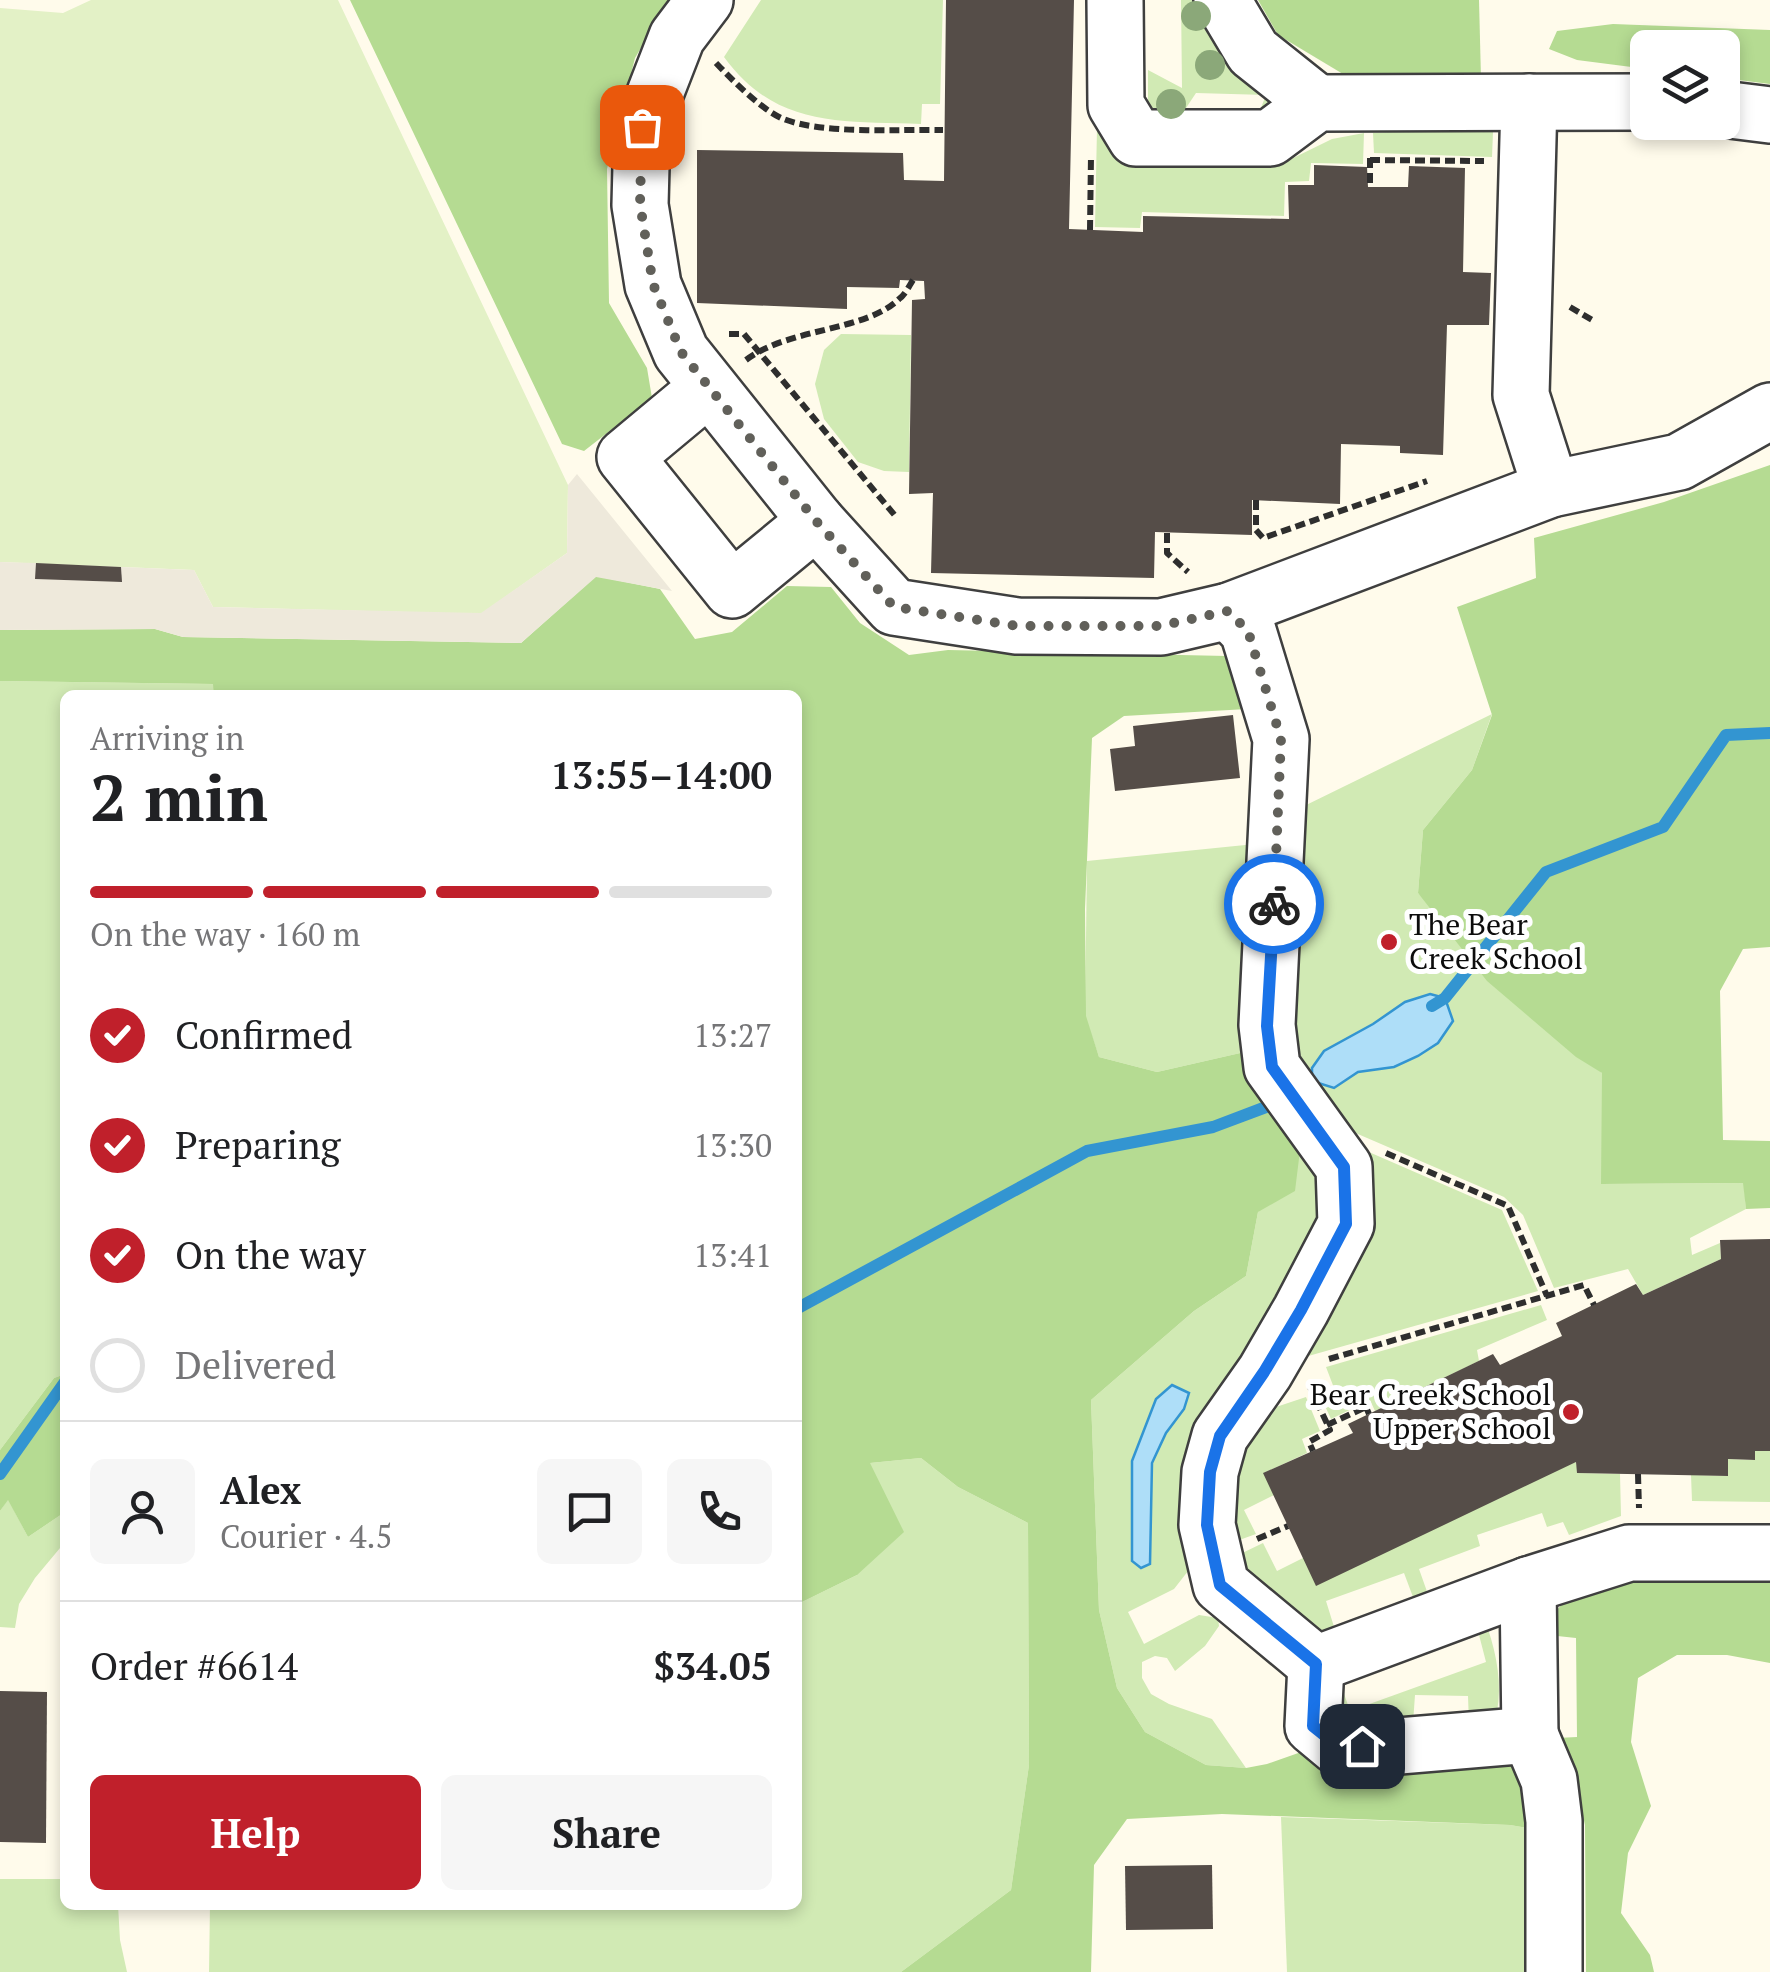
<!DOCTYPE html>
<html lang="en">
<head>
<meta charset="utf-8">
<style>
	body { margin:0; font-family:"PT Serif",serif; background:#f6f6f6; color:#202124; height:100vh; display:flex; flex-direction:column; font-size:38px; white-space:nowrap }
	* { box-sizing:border-box; margin:0 }
	p { font-size:32px; color:#757577 }
	.icon { flex:none; width:55px; height:55px; fill:none; stroke:currentColor; stroke-width:2; stroke-linecap:round; stroke-linejoin:round }
	.map { position:relative; flex:1; overflow:hidden }
	.details { position:absolute; left:60px; top:690px; width:742px; height:1220px; display:flex; flex-direction:column; background:#fff; border-radius:15px; box-shadow:0 5px 15px #0003 }
	.details>* { flex:none }
	.buttons { position:absolute; left:1630px; top:30px; display:grid; gap:20px }
	.buttons a { display:grid; place-items:center; width:110px; height:110px; border-radius:15px; background:#fff; box-shadow:0 5px 15px #0003; font-size:50px }
	.pin { position:absolute; display:grid; place-items:center; width:85px; height:85px; color:#fff; margin:-42px; border-radius:20px; box-shadow:0 5px 15px #0006 }
	.courier { position:absolute; display:grid; place-items:center; width:100px; height:100px; margin:-50px; border:8px solid #1a73e8; border-radius:50%; background:#fff; color:#222; box-shadow:0 2px 12px #0007 }
	.summary em { font-style:normal; font-weight:600 }
	.summary div { display:flex; flex-direction:column-reverse }
	.summary { display:flex; align-items:center; justify-content:space-between; height:170px; padding:0 30px }
	h1 { font-size:65px; font-weight:600; line-height:75px }
	.bar { display:grid; grid-template-columns:repeat(4,1fr); gap:15px 10px; align-content:center; height:120px; padding:0 30px }
	.bar i { height:12px; border-radius:8px; background:#e0e0e0 }
	.bar .selected { background:#c0202b }
	.bar p { grid-column:span 4 }
	.line { display:flex; align-items:center; gap:25px; padding:0 30px; border-top:2px solid #e0e0e0 }
	.line div { flex:1 }
	.round { display:grid; place-items:center; flex:none; width:105px; height:105px; border-radius:15px; background:#f6f6f6 }
	ol { padding:0 30px; list-style:none }
	li { display:flex; align-items:center; gap:30px; height:110px }
	li p { margin-inline-start:auto }
	li .icon { padding:10px; border-radius:50%; background:#c0202b; color:#fff; stroke-width:4 }
	li:last-child { color:#757577 }
	li i { width:55px; height:55px; border:5px solid #e0e0e0; border-radius:50% }
	.action { display:flex; gap:20px; margin-top:auto; padding:20px 30px }
	.action a { flex:1; height:115px; border-radius:15px; background:#c0202b; color:#fff; font-size:40px; font-weight:600; line-height:115px; text-align:center }
	.action a+a { background:#f6f6f6; color:#202124 }
	.map>svg:first-child { display:block }
</style>
</head>
<body>
<div class="map">
<svg width="1770" height="1972" viewBox="0 0 1770 1972">
	<rect width="100%" height="100%" fill="#fffbeb"/>
	<g fill="#d1eab4">
		<path d="M 761,0 L 943,0 L 940,104 L 922,104 L 921,124 C 840,121 776,128 724,57 Z"/>
		<path d="M 1181,0 L 1203,0 L 1278,97 L 1255,123 L 1266,95 L 1196,93 L 1176,123 L 1170,127 L 1148,108 L 1148,70 L 1182,88 Z"/>
		<path d="M 1466,127 L 1493,132 L 1492,157 L 1374,153 L 1373,133 Z"/>
		<path d="M 1097,128 C 1108,153 1117,159 1143,164 L 1281,164 L 1332,139 L 1364,133 L 1363,164 L 1311,163 L 1309,181 L 1285,182 L 1284,216 L 1142,212 L 1140,228 L 1095,227 Z"/>
		<path d="M 841,334 L 911,335 L 909,472 L 884,471 L 858,462 L 824,419 L 815,384 L 824,350 Z"/>
		<path d="M 0,681 L 214,684 L 214,695 L 65,695 L 65,1374 L 54,1378 L 0,1450 Z"/>
		<path d="M 1492,714 L 1472,770 L 1423,830 L 1418,893 L 1602,1073 L 1602,1184 L 1744,1183 L 1746,1209 L 1690,1238 L 1692,1255 L 1720,1243 L 1721,1259 L 1643,1295 L 1628,1269 L 1554,1288 L 1523,1215 L 1504,1197 L 1323,1119 L 1288,1051 L 1298,809 Z"/>
		<path d="M 1265,843 L 1249,1051 L 1157,1072 L 1099,1057 L 1085,1016 L 1087,861 Z"/>
		<path d="M 1303,1126 L 1334,1187 L 1192,1566 L 1174,1589 L 1128,1612 L 1144,1644 L 1199,1615 L 1218,1618 L 1219,1626 L 1205,1646 L 1175,1671 L 1167,1658 L 1155,1656 L 1142,1662 L 1142,1678 L 1151,1694 L 1169,1704 L 1212,1719 L 1246,1768 L 1206,1765 L 1145,1732 L 1117,1688 L 1099,1610 L 1091,1400 L 1194,1311 L 1246,1276 L 1258,1212 Z"/>
		<path d="M 1339,1139 L 1502,1210 L 1538,1291 L 1280,1364 Z"/>
		<path d="M 1541,1305 L 1547,1320 L 1477,1350 L 1479,1361 L 1375,1411 L 1370,1400 L 1331,1419 L 1319,1393 L 1334,1388 L 1326,1367 Z"/>
		<path d="M 1306,1397 L 1320,1431 L 1302,1439 L 1307,1453 L 1264,1473 L 1274,1495 L 1244,1510 L 1256,1534 L 1231,1543 L 1224,1515 L 1248,1432 L 1264,1411 Z"/>
		<path d="M 1755,1451 L 1770,1451 L 1770,1502 L 1692,1501 L 1691,1475 L 1727,1476 L 1728,1459 L 1754,1460 Z"/>
		<path d="M 921,1458 L 958,1487 L 1028,1523 L 1029,1765 L 1011,1890 L 901,1972 L 209,1972 L 210,1905 L 604,1905 L 606,1908 L 659,1905 L 798,1905 L 798,1604 L 857,1575 L 870,1463 Z"/>
		<path d="M 1576,1462 L 1578,1473 L 1620,1474 L 1621,1516 L 1569,1535 L 1563,1522 L 1547,1527 L 1542,1513 L 1477,1535 L 1480,1546 L 1419,1569 L 1430,1600 L 1416,1605 L 1404,1573 L 1326,1601 L 1335,1630 L 1326,1638 L 1252,1587 L 1234,1557 L 1263,1543 L 1277,1571 L 1303,1558 Z"/>
		<path d="M 8,1499 L 28,1537 L 65,1512 L 65,1542 L 35,1578 L 19,1604 L 15,1628 L 0,1627 L 0,1511 Z"/>
		<path d="M 1488,1629 C 1497,1656 1502,1684 1497,1712 L 1469,1724 L 1468,1696 L 1415,1695 L 1413,1723 L 1341,1725 L 1341,1685 L 1350,1711 L 1486,1662 L 1478,1631 Z"/>
		<path d="M 1281,1817 L 1510,1825 L 1538,1830 L 1535,1972 L 1287,1972 Z"/>
		<path d="M 0,1879 L 65,1879 L 65,1905 L 118,1905 L 120,1940 L 127,1972 L 0,1972 Z"/>
	</g>
	<g fill="#b5db92">
		<path d="M 350,0 L 669,0 L 635,58 L 607,169 L 609,303 L 647,368 L 652,398 L 584,451 L 562,444 Z"/>
		<path d="M 1258,0 L 1479,0 L 1481,79 L 1348,77 L 1278,35 Z"/>
		<path d="M 1613,24 L 1770,30 L 1770,84 L 1723,78 L 1722,48 L 1648,48 L 1647,69 L 1577,60 L 1549,49 L 1557,31 Z"/>
		<path d="M 1770,465 L 1770,947 L 1743,949 L 1720,991 L 1723,1140 L 1770,1141 L 1770,1208 L 1746,1209 L 1743,1183 L 1601,1184 L 1602,1073 L 1576,1057 L 1487,981 L 1418,893 L 1423,830 L 1472,770 L 1492,715 L 1457,607 L 1536,578 L 1534,538 L 1664,502 Z"/>
		<path d="M 596,576 L 660,589 L 695,639 L 732,632 L 787,586 L 831,587 L 860,623 L 909,655 L 948,650 L 1227,656 L 1247,678 L 1247,709 L 1124,716 L 1092,738 L 1085,909 L 1086,1016 L 1099,1057 L 1157,1072 L 1249,1051 L 1303,1126 L 1295,1191 L 1258,1212 L 1246,1276 L 1194,1311 L 1091,1400 L 1099,1610 L 1117,1688 L 1145,1732 L 1206,1765 L 1246,1768 L 1267,1764 L 1304,1751 L 1514,1751 L 1538,1830 L 1510,1825 L 1222,1814 L 1127,1819 L 1094,1865 L 1091,1972 L 901,1972 L 1011,1890 L 1029,1765 L 1028,1523 L 958,1487 L 921,1458 L 870,1463 L 904,1532 L 857,1575 L 798,1604 L 798,695 L 214,695 L 213,684 L 0,681 L 0,630 L 155,629 L 183,637 L 521,643 Z"/>
		<path d="M 65,1374 L 65,1512 L 28,1537 L 8,1500 L 0,1511 L 0,1450 L 54,1378 Z"/>
		<path d="M 1770,1581 L 1770,1663 L 1727,1655 L 1677,1655 L 1638,1678 L 1631,1742 L 1651,1806 L 1628,1853 L 1621,1913 L 1650,1955 L 1654,1972 L 1586,1972 L 1585,1825 L 1578,1793 L 1561,1759 L 1557,1738 L 1577,1737 L 1576,1638 L 1548,1635 C 1550,1622 1553,1611 1565,1602 C 1604,1573 1719,1581 1770,1581 Z"/>
	</g>
	<path fill="#e3f1c6" d="M 91,0 L 338,0 L 568,485 L 567,553 L 481,614 L 213,607 L 194,570 L 0,562 L 0,8 L 63,13 Z"/>
	<path fill="#eee9db" d="M 577,474 L 672,591 L 596,577 L 521,643 L 183,637 L 155,629 L 0,630 L 0,562 L 36,563 L 36,579 L 121,582 L 121,567 L 194,570 L 213,607 L 481,613 L 567,553 L 568,485 Z"/>
	<g fill="#aedef8" stroke="#3395d1" stroke-width="2.5">
		<path d="M 1430,994 L 1445,998 L 1453,1021 L 1438,1043 L 1418,1056 L 1394,1067 L 1358,1072 L 1334,1088 L 1312,1081 L 1312,1068 L 1324,1051 L 1373,1024 L 1405,1002 Z"/>
		<path d="M 1172,1385 L 1189,1393 L 1184,1409 L 1166,1433 L 1152,1463 L 1150,1564 L 1141,1568 L 1132,1561 L 1132,1461 L 1156,1399 Z"/>
	</g>
	<g fill="none" stroke-linecap="round" stroke-linejoin="round">
		<g stroke="#3395d1" stroke-width="12">
			<path d="M 1432,1006 L 1445,998 L 1546,872 L 1663,827 L 1726,735 L 1770,733"/>
			<path d="M 798,1308 L 1087,1151 L 1213,1127 L 1282,1101"/>
			<path d="M 0,1474 L 65,1382"/>
		</g>
	</g>
	<g fill="#554d48">
		<path d="M 946,0 L 1074,0 L 1069,229 L 1143,232 L 1143,216 L 1289,219 L 1288,185 L 1314,185 L 1314,165 L 1367,167 L 1368,187 L 1408,187 L 1409,166 L 1465,168 L 1463,272 L 1491,273 L 1489,325 L 1447,325 L 1443,455 L 1400,453 L 1400,446 L 1341,444 L 1340,504 L 1252,500 L 1252,535 L 1155,532 L 1154,578 L 931,573 L 933,493 L 909,494 L 912,300 L 925,299 L 924,281 L 900,280 L 899,288 L 847,287 L 847,309 L 697,303 L 697,150 L 903,153 L 904,180 L 944,181 Z"/>
		<path d="M 36,563 L 121,567 L 122,582 L 35,579 Z"/>
		<path d="M 1233,715 L 1240,778 L 1115,791 L 1110,749 L 1135,746 L 1133,726 Z"/>
		<path d="M 1770,1239 L 1770,1451 L 1755,1451 L 1755,1460 L 1728,1459 L 1728,1476 L 1577,1473 L 1576,1462 L 1316,1586 L 1263,1473 L 1353,1433 L 1348,1424 L 1493,1354 L 1500,1365 L 1562,1336 L 1556,1323 L 1636,1284 L 1643,1295 L 1721,1259 L 1720,1240 Z"/>
		<path d="M 0,1691 L 47,1692 L 46,1843 L 0,1842 Z"/>
		<path d="M 1212,1865 L 1213,1929 L 1126,1930 L 1125,1866 Z"/>
	</g>
	<g fill="none" stroke-linecap="round" stroke-linejoin="round">
		<g stroke="#3f3f3f" stroke-width="60">
			<g id="minor">
				<path d="M 705,0 L 677,37 L 642,127 L 640,205 L 653,285 L 681,352 L 816,521 L 732,590 L 625,457 L 709,387"/>
				<path d="M 1115,0 L 1116,105 L 1136,138 L 1270,138 L 1317,103 L 1648,102"/>
				<path d="M 1222,0 L 1253,52 L 1317,103"/>
				<path d="M 1529,102 L 1521,395 L 1551,489"/>
				<path d="M 1722,109 L 1770,115"/>
				<path d="M 816,521 L 894,607 L 1017,626 L 1161,627 L 1229,611 L 1551,489 L 1679,462 L 1770,411"/>
				<path d="M 1229,611 L 1248,631 L 1281,739 L 1267,1025 L 1272,1067 L 1344,1167 L 1346,1224 L 1301,1310 L 1265,1372 L 1220,1436 L 1210,1472 L 1207,1525 L 1221,1585 L 1316,1664 L 1528,1585 L 1629,1553 L 1770,1553"/>
				<path d="M 1316,1664 L 1313,1726 L 1337,1746 L 1387,1747 L 1530,1735 L 1528,1585"/>
				<path d="M 1530,1735 L 1549,1780 L 1554,1821 L 1554,1972"/>
			</g>
		</g>
		<g stroke="#2e2e2e" stroke-width="6" stroke-dasharray="10 5" stroke-linecap="butt">
			<path d="M 716,63 C 732,80 760,108 781,118 C 822,135 897,129 943,130"/>
			<path d="M 1370,158 L 1370,187"/>
			<path d="M 1370,160 L 1484,161"/>
			<path d="M 1090,230 L 1091,156"/>
			<path d="M 1570,307 L 1594,321"/>
			<path d="M 729,334 L 744,334 L 897,518"/>
			<path d="M 746,360 C 790,327 865,332 899,299 C 905,295 909,286 913,280"/>
			<path d="M 1256,500 L 1256,530 L 1263,538 L 1427,481"/>
			<path d="M 1167,533 L 1167,553 L 1188,572"/>
			<path d="M 1386,1153 L 1508,1206 L 1547,1296"/>
			<path d="M 1329,1359 L 1584,1285 L 1594,1305"/>
			<path d="M 1310,1387 L 1330,1430 L 1309,1442 L 1313,1451"/>
			<path d="M 1327,1425 L 1366,1407 L 1369,1414"/>
			<path d="M 1638,1474 L 1639,1508"/>
			<path d="M 1257,1539 L 1288,1526"/>
		</g>
		<use href="#minor" stroke="#fff" stroke-width="55"/>
	</g>
	<g fill="#8ba879">
		<circle cx="1196" cy="16" r="15"/>
		<circle cx="1210" cy="65" r="15"/>
		<circle cx="1171" cy="104" r="15"/>
	</g>
	<g fill="none" stroke-linecap="round" stroke-linejoin="round">
		<path stroke="#61605a" stroke-width="10" stroke-dasharray="0 18" d="M 642,127 L 640,204 L 653,284 L 681,352 L 816,521 L 894,607 L 1017,626 L 1160,626 L 1228,611 L 1248,631 L 1281,739 L 1274,904"/>
		<path stroke="#1a73e8" stroke-width="12" d="M 1274,904 L 1267,1026 L 1272,1067 L 1344,1167 L 1346,1224 L 1301,1310 L 1264,1372 L 1220,1436 L 1210,1472 L 1207,1525 L 1220,1585 L 1316,1664 L 1313,1726 L 1338,1746 L 1362,1746"/>
	</g>
	<g fill="#c0202b" stroke="#fff" stroke-width="4">
		<circle cx="1389" cy="942" r="10"/>
		<circle cx="1571" cy="1412" r="10"/>
	</g>
	<g text-anchor="middle" stroke-width="10" stroke-linejoin="round" paint-order="stroke">
		<g font-size="30" fill="#0c0c0c" stroke="#fff" text-anchor="start">
			<text x="1409" y="935">The Bear<tspan x="1409" dy="34">Creek School</tspan></text>
			<text x="1551" y="1405" text-anchor="end">Bear Creek School<tspan x="1551" dy="34">Upper School</tspan></text>
		</g>
	</g>
</svg>
<div class="buttons">
<a><svg class="icon" aria-label="layers" viewBox="0 0 24 24"><path d="M12 4l9 5-9 5-9-5zM3 14l9 5 9-5"/></svg></a>
</div>
<div class="pin" style="left:642px;top:127px;background:#ea580c"><svg class="icon" aria-label="bag" viewBox="0 0 24 24"><path d="M5 8h14l-1 12H6zM9 8a3 3 0 0 1 6 0"/></svg></div>
<div class="pin" style="left:1362px;top:1746px;background:#1f2937"><svg class="icon" aria-label="home" viewBox="0 0 24 24"><path d="M3 11l9-7 9 7M6 9v11h12V9"/></svg></div>
<div class="courier" style="left:1274px;top:904px"><svg class="icon" aria-label="bike" viewBox="0 0 24 24"><circle cx="6" cy="16" r="4"/><circle cx="18" cy="16" r="4"/><path d="M6 16l4-8h5l3 8M10 8l3 8H6M13 5h3"/></svg></div>
<section class="details">
<div class="summary"><div><h1>2 min</h1><p>Arriving in</p></div><em>13:55–14:00</em></div>
<div class="bar"><i class="selected"></i><i class="selected"></i><i class="selected"></i><i></i><p>On the way · 160 m</p></div>
<ol>
<li><svg class="icon" aria-label="check" viewBox="0 0 24 24"><path d="M5 12l5 5 9-10"/></svg>Confirmed<p>13:27</p></li>
<li><svg class="icon" aria-label="check" viewBox="0 0 24 24"><path d="M5 12l5 5 9-10"/></svg>Preparing<p>13:30</p></li>
<li><svg class="icon" aria-label="check" viewBox="0 0 24 24"><path d="M5 12l5 5 9-10"/></svg>On the way<p>13:41</p></li>
<li><i></i>Delivered</li>
</ol>
<div class="line" style="height:180px"><a class="round"><svg class="icon" aria-label="person" viewBox="0 0 24 24"><circle cx="12" cy="8" r="4"/><path d="M4 21q1-7 8-7t8 7"/></svg></a><div><b>Alex</b><p>Courier · 4.5</p></div><a class="round"><svg class="icon" aria-label="chat" viewBox="0 0 24 24"><path d="M4 5h16v11H9l-5 4z"/></svg></a><a class="round"><svg class="icon" aria-label="phone" viewBox="0 0 24 24"><path d="M5 4h4l2 5-3 2q2 4 5 5l2-3 5 2v4C11 20 4 13 5 4z"/></svg></a></div>
<div class="line" style="height:130px"><div>Order #6614</div><b>$34.05</b></div>
<div class="action"><a>Help</a><a>Share</a></div>
</section>
</div>
</body>
</html>
